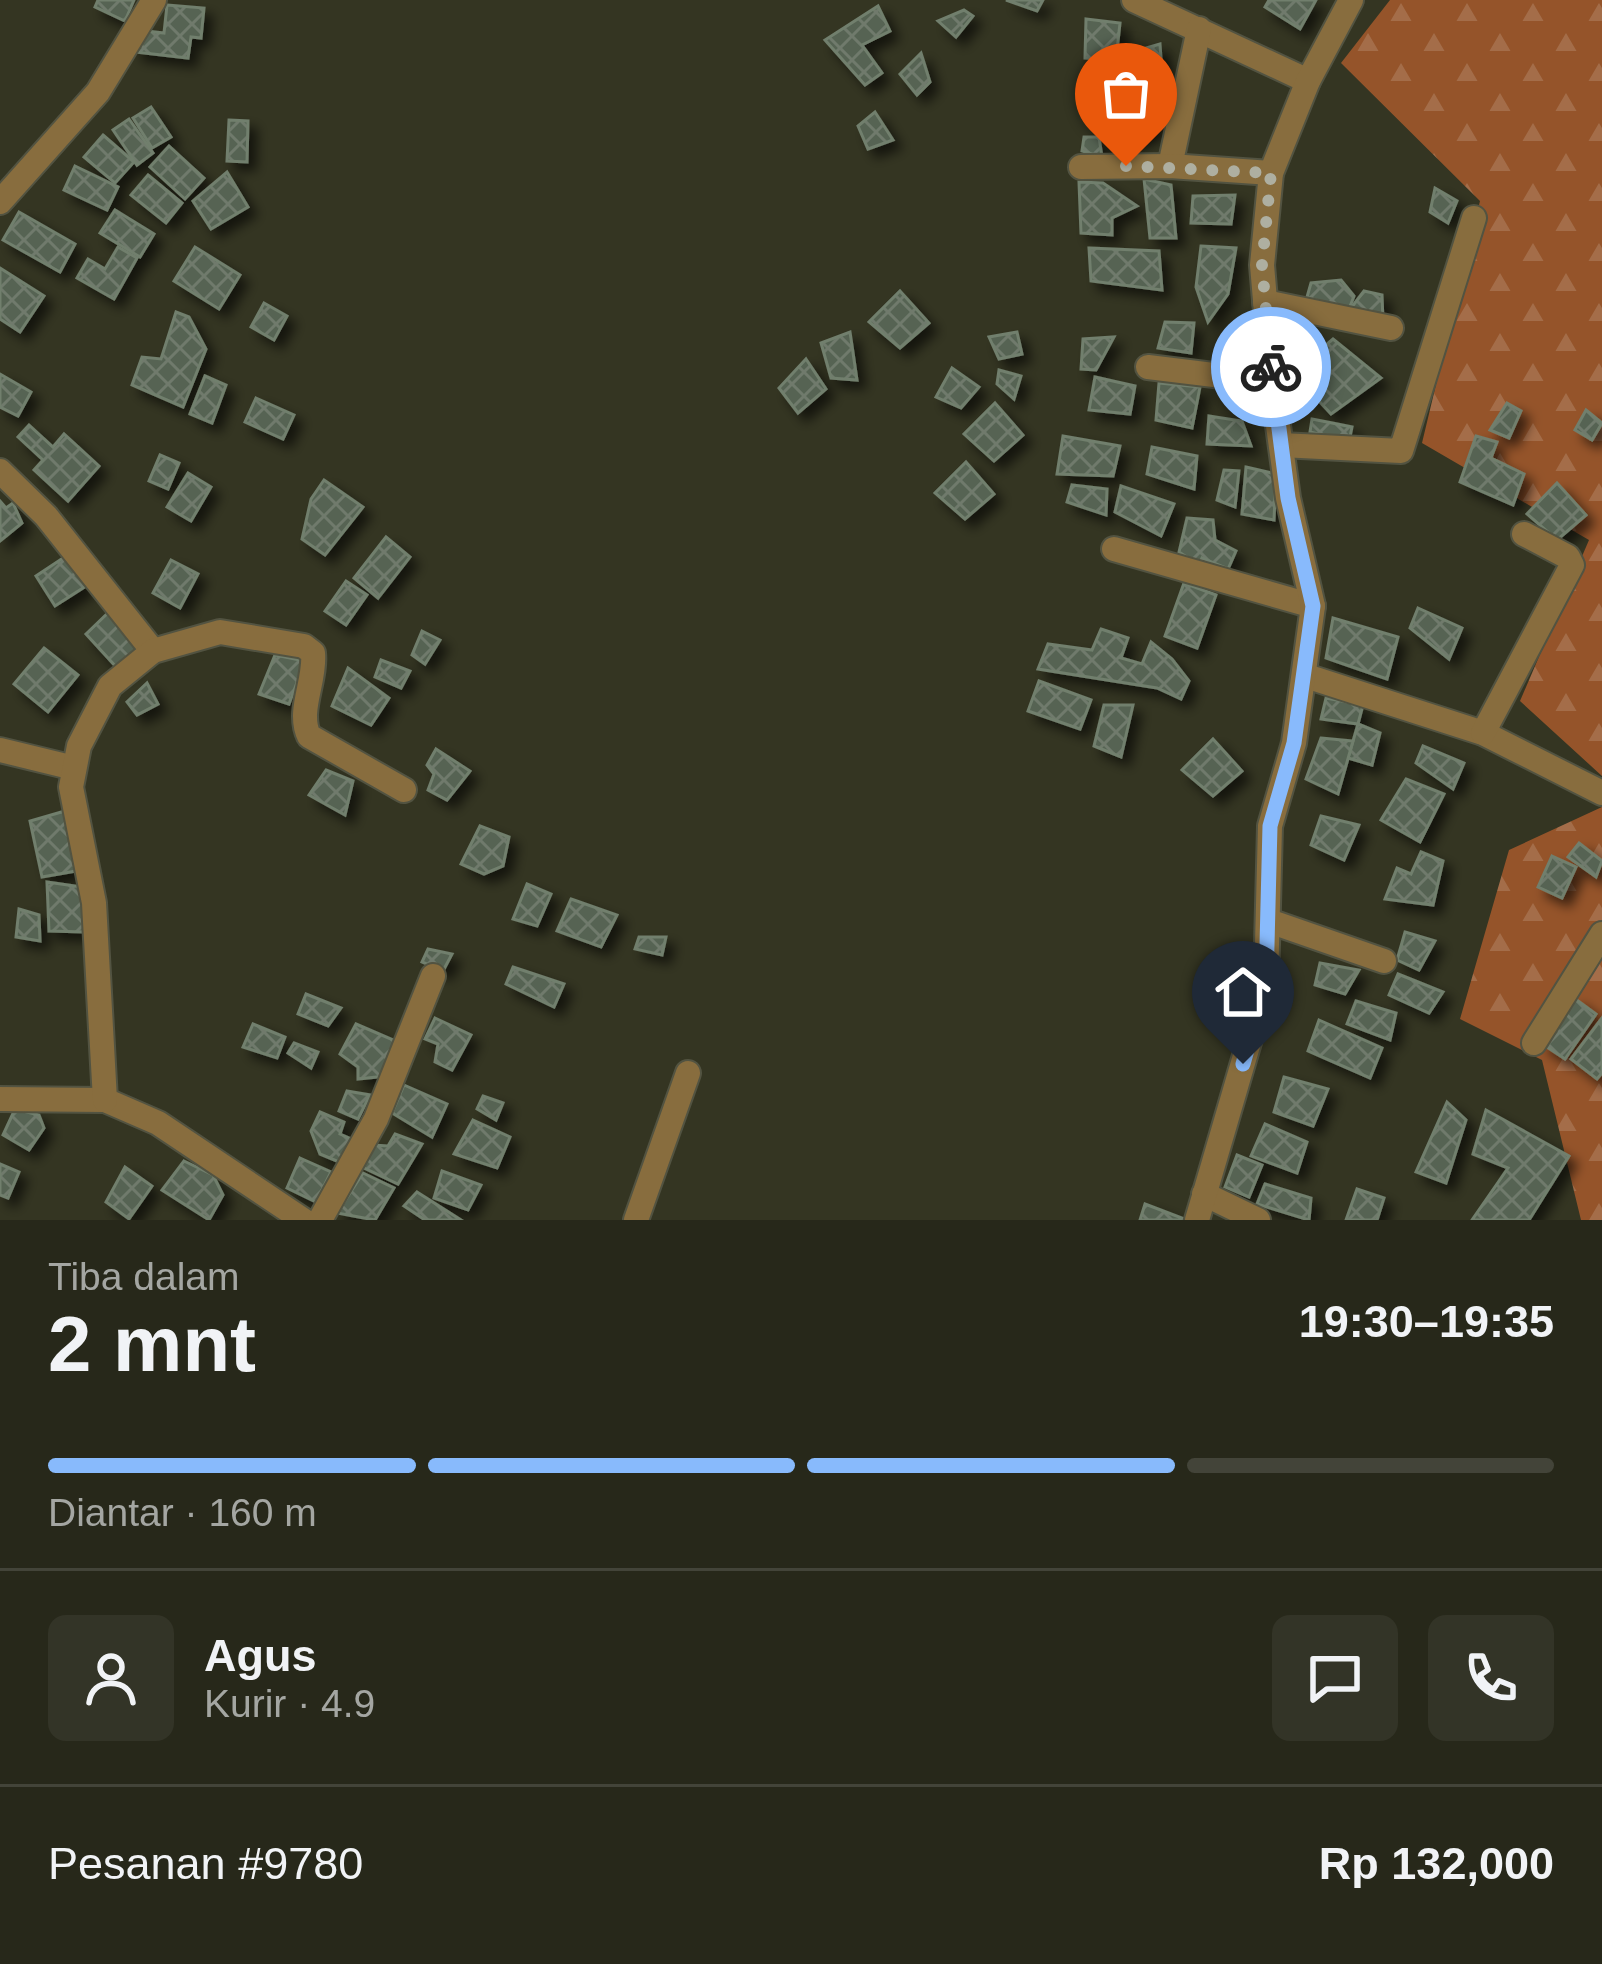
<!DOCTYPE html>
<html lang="id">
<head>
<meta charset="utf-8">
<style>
	body { margin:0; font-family:Helvetica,sans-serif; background:#333427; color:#f1f3f6; height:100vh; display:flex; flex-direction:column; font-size:45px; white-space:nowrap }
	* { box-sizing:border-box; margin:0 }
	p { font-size:39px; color:#a4a6a2 }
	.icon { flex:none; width:66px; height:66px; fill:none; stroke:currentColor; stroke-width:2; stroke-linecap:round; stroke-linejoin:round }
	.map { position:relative; height:1220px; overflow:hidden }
	.panel { display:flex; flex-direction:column; background:#27281a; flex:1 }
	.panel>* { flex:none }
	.pin { position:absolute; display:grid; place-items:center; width:102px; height:102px; color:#fff; margin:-123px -51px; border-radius:50% 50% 50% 0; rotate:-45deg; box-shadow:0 0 12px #0007 }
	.pin .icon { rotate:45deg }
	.courier { position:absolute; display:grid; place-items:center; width:120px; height:120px; margin:-60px; border:9px solid #88bafc; border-radius:50%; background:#fff; color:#222; box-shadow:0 3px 15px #0007 }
	.overview em { font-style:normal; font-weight:700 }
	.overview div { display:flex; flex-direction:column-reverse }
	.overview { display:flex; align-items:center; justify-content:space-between; height:204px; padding:0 48px }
	h1 { font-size:78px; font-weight:700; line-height:90px }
	.bar { display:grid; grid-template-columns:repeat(4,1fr); gap:18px 12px; align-content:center; height:144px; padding:0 48px }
	.bar i { height:15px; border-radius:9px; background:#434439 }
	.bar .active { background:#88bafc }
	.bar p { grid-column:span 4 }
	.line { display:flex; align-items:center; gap:30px; padding:0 48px; border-top:3px solid #434439 }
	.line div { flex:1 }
	.round { display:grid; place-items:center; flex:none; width:126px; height:126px; border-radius:18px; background:#333427 }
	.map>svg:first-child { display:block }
</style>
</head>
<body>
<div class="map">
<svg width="1602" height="1220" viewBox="0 0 1602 1220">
	<defs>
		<pattern id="forest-firs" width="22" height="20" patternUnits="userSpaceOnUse" patternTransform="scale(3)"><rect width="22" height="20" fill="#95542a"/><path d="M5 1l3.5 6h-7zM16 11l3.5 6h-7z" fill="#a46d49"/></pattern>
		<pattern id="building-cross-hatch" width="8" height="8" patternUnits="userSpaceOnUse" patternTransform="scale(3)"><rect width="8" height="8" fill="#566453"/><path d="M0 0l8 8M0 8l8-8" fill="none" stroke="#6f7a6c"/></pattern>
		<filter id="shadow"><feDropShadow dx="8" dy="8" stdDeviation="6" flood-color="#0009"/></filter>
	</defs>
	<rect width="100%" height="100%" fill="#343522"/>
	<g fill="url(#forest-firs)">
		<path d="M 1390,0 L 1602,0 L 1602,776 L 1520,701 L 1589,540 L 1422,443 L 1480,201 L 1341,63 Z"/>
		<path d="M 1602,807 L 1602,1220 L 1581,1220 L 1542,1060 L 1460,1019 L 1509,850 Z"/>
	</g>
	<g fill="url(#building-cross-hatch)" stroke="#717f6d" stroke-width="3" filter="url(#shadow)">
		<path d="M 98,0 L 134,0 L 125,21 L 95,7 Z"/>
		<path d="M 1006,0 L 1043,0 L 1037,11 Z"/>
		<path d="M 1269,0 L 1316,0 L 1300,29 L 1265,7 Z"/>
		<path d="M 167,5 L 204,8 L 201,38 L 191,37 L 188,58 L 135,52 L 137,30 L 164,33 Z"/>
		<path d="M 878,6 L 890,31 L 862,45 L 882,73 L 865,85 L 825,40 Z"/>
		<path d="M 964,10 L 973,16 L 956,37 L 938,21 Z"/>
		<path d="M 1086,19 L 1120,23 L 1116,60 L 1085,58 Z"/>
		<path d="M 1160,44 L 1163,88 L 1135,90 L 1132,52 Z"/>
		<path d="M 921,53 L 930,82 L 917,95 L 900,74 Z"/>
		<path d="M 1152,100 L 1153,131 L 1126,140 L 1124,102 Z"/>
		<path d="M 151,107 L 171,137 L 152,148 L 133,118 Z"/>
		<path d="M 875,112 L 893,140 L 868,149 L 858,126 Z"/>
		<path d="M 129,119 L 153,153 L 137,165 L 113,130 Z"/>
		<path d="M 229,120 L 248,121 L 247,162 L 227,161 Z"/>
		<path d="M 103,135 L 134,162 L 115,183 L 84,157 Z"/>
		<path d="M 1084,137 L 1099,137 L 1102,157 L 1082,151 Z"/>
		<path d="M 169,146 L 204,178 L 185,199 L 150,167 Z"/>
		<path d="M 75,166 L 118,187 L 107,210 L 64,190 Z"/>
		<path d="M 227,172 L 248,207 L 211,229 L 193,201 Z"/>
		<path d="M 148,175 L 182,203 L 166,223 L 131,195 Z"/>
		<path d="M 1144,179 L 1171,185 L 1176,238 L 1150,238 Z"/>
		<path d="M 1079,182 L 1103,183 L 1137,206 L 1112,218 L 1112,235 L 1081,233 Z"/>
		<path d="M 1435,188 L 1457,201 L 1448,223 L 1430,212 Z"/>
		<path d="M 1235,195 L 1231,224 L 1191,223 L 1193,196 Z"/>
		<path d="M 115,210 L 154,234 L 140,257 L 100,233 Z"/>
		<path d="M 19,212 L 75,244 L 60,272 L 3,240 Z"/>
		<path d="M 1201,246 L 1236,248 L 1228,294 L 1208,322 L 1196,287 Z"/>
		<path d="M 118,247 L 137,258 L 114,299 L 77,278 L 88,259 L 105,269 Z"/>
		<path d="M 195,247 L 240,275 L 219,309 L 174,281 Z"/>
		<path d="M 1089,248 L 1159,251 L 1162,290 L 1091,281 Z"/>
		<path d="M 0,268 L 44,296 L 20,332 L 0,319 Z"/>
		<path d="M 1341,280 L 1354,296 L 1348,312 L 1307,297 L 1311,283 Z"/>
		<path d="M 900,291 L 929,323 L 900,348 L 869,322 Z"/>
		<path d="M 1364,291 L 1382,295 L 1383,322 L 1348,312 Z"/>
		<path d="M 264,303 L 287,316 L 274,340 L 251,327 Z"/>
		<path d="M 176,312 L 189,317 L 206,349 L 183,407 L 132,385 L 142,357 L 161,359 Z"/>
		<path d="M 1165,322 L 1194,323 L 1191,353 L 1158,348 Z"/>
		<path d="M 850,332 L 857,380 L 831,378 L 821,343 Z"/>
		<path d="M 1017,332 L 1022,354 L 999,359 L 989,337 Z"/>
		<path d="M 1114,337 L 1096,370 L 1081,369 L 1083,339 Z"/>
		<path d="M 1333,339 L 1381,378 L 1331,414 L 1293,373 Z"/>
		<path d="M 806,359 L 826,389 L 798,413 L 779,388 Z"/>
		<path d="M 952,368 L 979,387 L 961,408 L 936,397 Z"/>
		<path d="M 999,370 L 1021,376 L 1014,399 L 997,384 Z"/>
		<path d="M 0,374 L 31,392 L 18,416 L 0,407 Z"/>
		<path d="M 205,376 L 226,385 L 212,423 L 190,414 Z"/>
		<path d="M 1095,377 L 1135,386 L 1130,414 L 1089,410 Z"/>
		<path d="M 1159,383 L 1200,387 L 1192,428 L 1156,420 Z"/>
		<path d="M 256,398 L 294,415 L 283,439 L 245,422 Z"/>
		<path d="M 995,403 L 1023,435 L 994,461 L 964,434 Z"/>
		<path d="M 1507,403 L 1521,411 L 1509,438 L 1490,430 Z"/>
		<path d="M 1586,410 L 1602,423 L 1592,440 L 1575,430 Z"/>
		<path d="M 1209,416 L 1242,421 L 1251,446 L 1207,444 Z"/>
		<path d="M 1312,419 L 1352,427 L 1349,442 L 1310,432 Z"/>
		<path d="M 29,425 L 53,447 L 64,434 L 99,466 L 68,501 L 34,470 L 43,460 L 18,437 Z"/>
		<path d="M 1063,436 L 1120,446 L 1113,476 L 1057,474 Z"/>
		<path d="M 1476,436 L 1497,442 L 1491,458 L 1524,474 L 1513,505 L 1460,482 Z"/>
		<path d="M 1152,447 L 1197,456 L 1194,489 L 1147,474 Z"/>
		<path d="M 160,455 L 179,463 L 168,489 L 149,481 Z"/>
		<path d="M 966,462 L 994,494 L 965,519 L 935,493 Z"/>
		<path d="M 1246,467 L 1276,474 L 1274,520 L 1242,514 Z"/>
		<path d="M 1224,470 L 1239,471 L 1235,507 L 1217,500 Z"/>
		<path d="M 188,473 L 211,487 L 191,521 L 167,507 Z"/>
		<path d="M 324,480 L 363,507 L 325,555 L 302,539 L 311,499 Z"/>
		<path d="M 1557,483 L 1586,515 L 1557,540 L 1527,514 Z"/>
		<path d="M 1072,485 L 1107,489 L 1106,515 L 1067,502 Z"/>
		<path d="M 1121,486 L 1174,504 L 1161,536 L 1115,512 Z"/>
		<path d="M 0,501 L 6,508 L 13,503 L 22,523 L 0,541 Z"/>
		<path d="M 1187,518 L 1213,520 L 1215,540 L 1236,551 L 1228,569 L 1202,558 L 1199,565 L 1179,552 Z"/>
		<path d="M 386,537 L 410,557 L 378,598 L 354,578 Z"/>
		<path d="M 66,556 L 86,586 L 55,606 L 36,576 Z"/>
		<path d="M 171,560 L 198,574 L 180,608 L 153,593 Z"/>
		<path d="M 346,581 L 367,595 L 346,625 L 325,611 Z"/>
		<path d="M 1184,583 L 1216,595 L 1197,648 L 1165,636 Z"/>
		<path d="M 1418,608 L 1462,628 L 1449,659 L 1410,628 Z"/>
		<path d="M 109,612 L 142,648 L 119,670 L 86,634 Z"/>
		<path d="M 1333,618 L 1398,637 L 1387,679 L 1326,658 Z"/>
		<path d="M 1101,629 L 1128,638 L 1121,658 L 1142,664 L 1151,642 L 1172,659 L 1189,681 L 1181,699 L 1157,688 L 1038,669 L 1048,644 L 1092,650 Z"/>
		<path d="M 422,631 L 440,640 L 425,664 L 412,655 Z"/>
		<path d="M 44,648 L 78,675 L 48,712 L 14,684 Z"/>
		<path d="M 275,655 L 305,661 L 289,704 L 259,694 Z"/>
		<path d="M 381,660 L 410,671 L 401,688 L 375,677 Z"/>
		<path d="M 348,668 L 389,698 L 371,725 L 332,706 Z"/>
		<path d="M 1039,681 L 1091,700 L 1080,729 L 1028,711 Z"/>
		<path d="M 147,683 L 158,704 L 137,715 L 127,702 Z"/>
		<path d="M 1326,698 L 1363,705 L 1358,724 L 1321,719 Z"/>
		<path d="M 1104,705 L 1133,705 L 1121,757 L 1094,746 Z"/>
		<path d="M 1358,724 L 1380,733 L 1372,765 L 1348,758 Z"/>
		<path d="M 1321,738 L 1353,741 L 1338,794 L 1306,779 Z"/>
		<path d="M 1213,739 L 1242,771 L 1213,796 L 1182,770 Z"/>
		<path d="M 1423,746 L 1464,763 L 1453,789 L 1416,763 Z"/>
		<path d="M 436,749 L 470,771 L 447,800 L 428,790 L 434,774 L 427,765 Z"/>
		<path d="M 326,770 L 353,781 L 345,815 L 309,795 Z"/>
		<path d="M 1406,779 L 1444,794 L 1420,842 L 1381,820 Z"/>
		<path d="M 65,811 L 76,871 L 42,877 L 30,821 Z"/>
		<path d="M 1321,816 L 1359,825 L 1344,860 L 1311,845 Z"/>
		<path d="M 480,826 L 509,837 L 503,866 L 484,874 L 461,864 Z"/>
		<path d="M 1579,843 L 1602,861 L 1596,877 L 1568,857 Z"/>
		<path d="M 1421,852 L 1443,861 L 1433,905 L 1385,899 L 1397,868 L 1411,874 Z"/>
		<path d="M 1552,856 L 1576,867 L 1562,898 L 1538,887 Z"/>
		<path d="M 47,882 L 82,887 L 84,932 L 49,931 Z"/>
		<path d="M 527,884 L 551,894 L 537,926 L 513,919 Z"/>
		<path d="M 571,899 L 617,915 L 601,947 L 557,931 Z"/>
		<path d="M 19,909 L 39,915 L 40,941 L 16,937 Z"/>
		<path d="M 1405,932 L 1435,941 L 1419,970 L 1397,960 Z"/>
		<path d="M 639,937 L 666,937 L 662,955 L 635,949 Z"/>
		<path d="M 428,949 L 452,954 L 443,971 L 422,962 Z"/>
		<path d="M 1320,963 L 1359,970 L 1345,994 L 1315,985 Z"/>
		<path d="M 513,967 L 564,984 L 554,1007 L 506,984 Z"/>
		<path d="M 1398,974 L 1443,992 L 1429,1013 L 1389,995 Z"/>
		<path d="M 306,994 L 341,1008 L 328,1026 L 298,1014 Z"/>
		<path d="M 1574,998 L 1596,1014 L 1565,1059 L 1541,1043 Z"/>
		<path d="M 1356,1001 L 1396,1013 L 1390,1040 L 1347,1024 Z"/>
		<path d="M 435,1018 L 471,1035 L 452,1070 L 435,1062 L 438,1044 L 425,1039 Z"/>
		<path d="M 1602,1018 L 1602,1073 L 1597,1079 L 1571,1059 Z"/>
		<path d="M 1319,1020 L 1382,1048 L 1370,1078 L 1308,1051 Z"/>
		<path d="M 253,1024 L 285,1037 L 277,1058 L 243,1047 Z"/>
		<path d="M 356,1024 L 398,1042 L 386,1076 L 358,1079 L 358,1067 L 340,1054 Z"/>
		<path d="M 294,1043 L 318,1052 L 311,1068 L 288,1053 Z"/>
		<path d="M 1284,1077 L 1328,1089 L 1313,1126 L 1274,1112 Z"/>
		<path d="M 404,1085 L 447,1104 L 432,1137 L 392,1113 Z"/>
		<path d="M 347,1091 L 370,1095 L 358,1119 L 339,1111 Z"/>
		<path d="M 483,1096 L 503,1103 L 496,1120 L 477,1109 Z"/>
		<path d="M 1447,1102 L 1466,1120 L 1446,1183 L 1416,1172 Z"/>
		<path d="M 15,1109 L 39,1115 L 44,1128 L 29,1150 L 3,1135 Z"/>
		<path d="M 1486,1110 L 1569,1156 L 1529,1220 L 1472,1220 L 1508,1168 L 1473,1154 Z"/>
		<path d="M 320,1112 L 344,1122 L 340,1134 L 356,1141 L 339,1162 L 320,1154 L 311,1131 Z"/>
		<path d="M 473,1120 L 510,1137 L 497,1168 L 454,1154 Z"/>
		<path d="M 1265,1124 L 1307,1142 L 1297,1173 L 1251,1156 Z"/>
		<path d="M 395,1134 L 422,1144 L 398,1184 L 362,1167 L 374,1145 L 388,1146 Z"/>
		<path d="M 1237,1155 L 1262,1165 L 1249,1197 L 1225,1187 Z"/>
		<path d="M 300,1158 L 331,1172 L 316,1202 L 287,1188 Z"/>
		<path d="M 184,1161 L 213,1175 L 223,1195 L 209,1220 L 162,1190 Z"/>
		<path d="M 0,1164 L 19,1172 L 8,1198 L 0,1195 Z"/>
		<path d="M 125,1167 L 152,1186 L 129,1219 L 106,1202 Z"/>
		<path d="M 442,1171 L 481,1185 L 468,1210 L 434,1198 Z"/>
		<path d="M 363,1173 L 394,1188 L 375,1220 L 337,1213 Z"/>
		<path d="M 1265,1184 L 1311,1198 L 1309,1220 L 1257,1204 Z"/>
		<path d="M 1357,1189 L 1384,1198 L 1377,1220 L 1346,1220 Z"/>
		<path d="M 417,1192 L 461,1220 L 425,1220 L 404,1206 Z"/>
		<path d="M 1145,1204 L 1182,1218 L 1181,1220 L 1140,1220 Z"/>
	</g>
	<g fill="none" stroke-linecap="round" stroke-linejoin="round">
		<g stroke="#525341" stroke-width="28">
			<g id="street">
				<path d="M 1134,0 L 1308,81"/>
				<path d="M 1170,166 L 1199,29"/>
				<path d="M 1081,167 L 1170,166 L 1271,173"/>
				<path d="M 0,202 L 98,92 L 154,0"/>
				<path d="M 1265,302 L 1391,328"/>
				<path d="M 1148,367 L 1272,382"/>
				<path d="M 1281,445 L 1401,451 L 1474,218"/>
				<path d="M 0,471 L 46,516 L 153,651"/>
				<path d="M 1114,549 L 1313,606"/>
				<path d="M 1306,676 L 1483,733 L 1602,793"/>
				<path d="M 1483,733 L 1572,565 L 1568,557 L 1524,534"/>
				<path d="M 0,750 L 70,767"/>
				<path d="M 1269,921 L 1384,961"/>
				<path d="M 1534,1043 L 1602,934"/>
				<path d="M 0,1099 L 105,1100 L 158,1123 L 303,1220"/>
				<path d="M 105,1100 L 94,903 L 71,787 L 79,746 L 110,686 L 153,651 L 220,632 L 304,646 L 313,653 C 316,680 297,711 309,736 L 404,790"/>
				<path d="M 1204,1194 L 1258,1220"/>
				<path d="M 320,1220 L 376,1119 L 433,976"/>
				<path d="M 636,1220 L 688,1073"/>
				<path d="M 1197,1220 L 1266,984 L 1270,826 L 1294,743 L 1313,606 L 1288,498 L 1272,382 L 1262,265 L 1271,173 L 1308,81 L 1351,0"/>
			</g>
		</g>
		<use href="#street" stroke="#886d3e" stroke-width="24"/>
	</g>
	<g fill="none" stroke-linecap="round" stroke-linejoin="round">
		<path stroke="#aeafa1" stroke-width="12" stroke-dasharray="0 21.6" d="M 1126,166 L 1271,173 L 1262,265 L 1271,367"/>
		<path stroke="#88bafc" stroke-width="15" d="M 1243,1064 L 1266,984 L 1270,826 L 1294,743 L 1313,606 L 1288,498 L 1271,367"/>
	</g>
</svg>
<div class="pin" style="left:1126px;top:166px;background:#ea580c"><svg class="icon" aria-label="bag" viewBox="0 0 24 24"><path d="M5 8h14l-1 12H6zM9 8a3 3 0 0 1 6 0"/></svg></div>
<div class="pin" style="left:1243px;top:1064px;background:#1f2937"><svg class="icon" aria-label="home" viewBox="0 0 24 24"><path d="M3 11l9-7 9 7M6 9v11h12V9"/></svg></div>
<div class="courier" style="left:1271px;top:367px"><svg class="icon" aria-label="bike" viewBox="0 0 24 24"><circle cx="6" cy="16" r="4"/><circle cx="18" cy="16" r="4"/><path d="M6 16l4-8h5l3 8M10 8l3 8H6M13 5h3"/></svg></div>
</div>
<section class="panel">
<div class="overview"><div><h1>2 mnt</h1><p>Tiba dalam</p></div><em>19:30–19:35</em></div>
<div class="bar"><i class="active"></i><i class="active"></i><i class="active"></i><i></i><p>Diantar · 160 m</p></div>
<div class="line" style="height:216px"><a class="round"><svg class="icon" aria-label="person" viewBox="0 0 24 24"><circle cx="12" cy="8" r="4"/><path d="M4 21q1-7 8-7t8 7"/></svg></a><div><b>Agus</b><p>Kurir · 4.9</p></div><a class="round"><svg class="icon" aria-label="chat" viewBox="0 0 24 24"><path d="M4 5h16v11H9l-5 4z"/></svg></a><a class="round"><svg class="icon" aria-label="phone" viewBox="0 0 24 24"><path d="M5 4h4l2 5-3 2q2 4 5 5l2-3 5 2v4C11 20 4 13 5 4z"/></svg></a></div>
<div class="line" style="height:156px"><div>Pesanan #9780</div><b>Rp 132,000</b></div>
</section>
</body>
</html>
